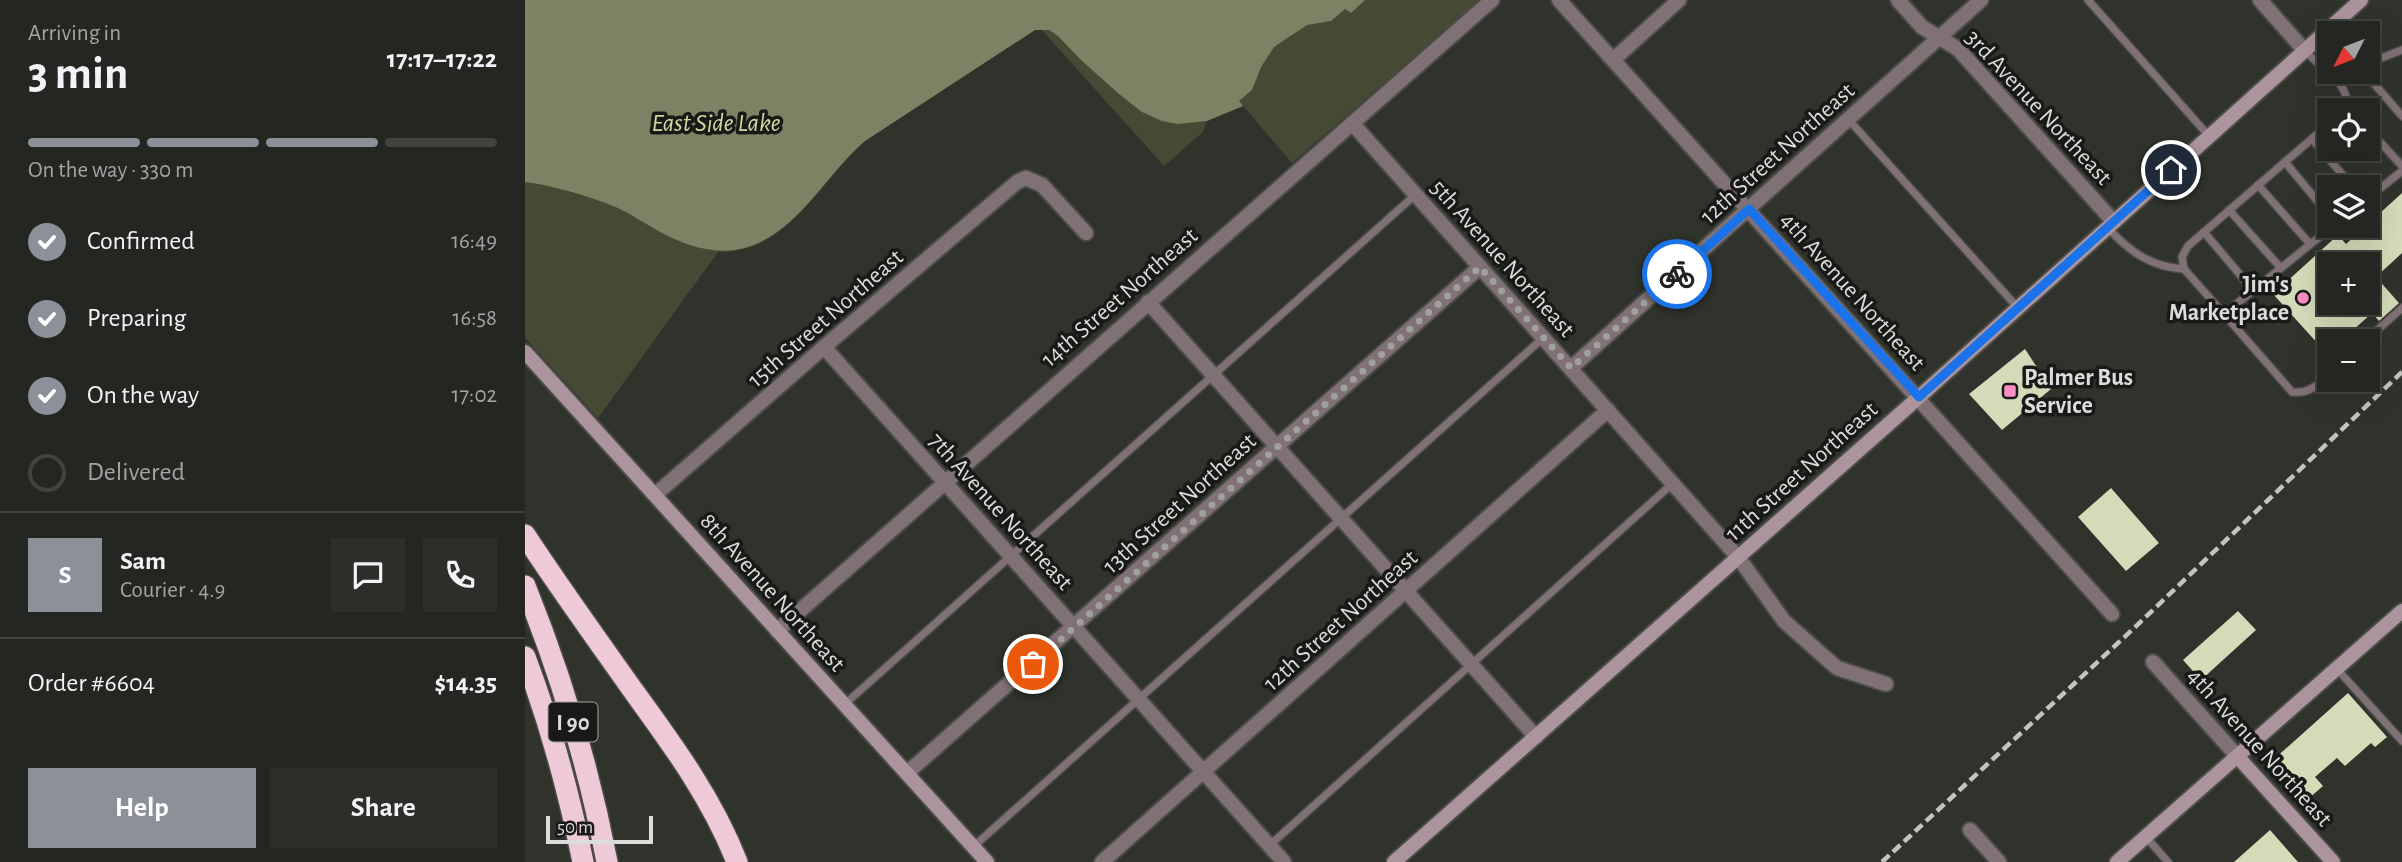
<!DOCTYPE html>
<html lang="en">
<head>
<meta charset="utf-8">
<style>
	body { margin:0; font-family:"Alegreya Sans",sans-serif; background:#2c2e2a; color:#f1f3f6; height:100vh; display:flex; flex-direction:column; font-size:26px; white-space:nowrap }
	* { box-sizing:border-box; margin:0 }
	p { font-size:23px; color:#a3a5a5 }
	.icon { flex:none; width:38px; height:38px; fill:none; stroke:currentColor; stroke-width:2; stroke-linecap:round; stroke-linejoin:round }
	.map { position:relative; flex:1; overflow:hidden }
	.details { display:flex; flex-direction:column; background:#242621; width:525px }
	.details>* { flex:none }
	.needle { width:46px; rotate:228deg }
	.tools { position:absolute; left:1792px; top:21px; display:grid; gap:14px }
	.tools a { display:grid; place-items:center; width:63px; height:63px; border-radius:0px; background:#242621; box-shadow:0 7px 28px #0002,0 0 0 2px #41433f; font-size:35px }
	.scale { position:absolute; left:21px; bottom:18px; width:107px; box-sizing:border-box; padding-left:7px; border:4px solid #dcddda; border-top:0; font-size:19px; line-height:24px; white-space:nowrap; color:#dcddda; -webkit-text-stroke:5px #191917; paint-order:stroke }
	.pin { position:absolute; display:grid; place-items:center; width:60px; height:60px; color:#fff; margin:-30px; border:4px solid #fff; border-radius:50%; box-shadow:0 2px 7px #0007 }
	.courier { position:absolute; display:grid; place-items:center; width:70px; height:70px; margin:-35px; border:5px solid #1a73e8; border-radius:50%; background:#fff; color:#222; box-shadow:0 2px 9px #0007 }
	.summary em { font-style:normal; font-weight:700 }
	.summary div { display:flex; flex-direction:column-reverse }
	.summary { display:flex; align-items:center; justify-content:space-between; height:119px; padding:0 28px }
	h1 { font-size:46px; font-weight:700; line-height:52px }
	.bar { display:grid; grid-template-columns:repeat(4,1fr); gap:10px 7px; align-content:center; height:84px; padding:0 28px }
	.bar i { height:9px; border-radius:5px; background:#41433f }
	.bar .selected { background:#8c9099 }
	.bar p { grid-column:span 4 }
	.line { display:flex; align-items:center; gap:18px; padding:0 28px; border-top:2px solid #41433f }
	.line div { flex:1 }
	.round { display:grid; place-items:center; flex:none; width:74px; height:74px; border-radius:0px; background:#2c2e2a }
	ol { padding:0 28px; list-style:none }
	li { display:flex; align-items:center; gap:21px; height:77px }
	li p { margin-inline-start:auto }
	li .icon { padding:7px; border-radius:50%; background:#8c9099; color:#fff; stroke-width:4 }
	li:last-child { color:#a3a5a5 }
	li i { width:38px; height:38px; border:4px solid #41433f; border-radius:50% }
	.button { display:flex; gap:14px; margin-top:auto; padding:14px 28px }
	.button a { flex:1; height:80px; border-radius:0px; background:#8c9099; color:#fff; font-size:28px; font-weight:700; line-height:80px; text-align:center }
	.button a+a { background:#2c2e2a; color:#f1f3f6 }
	main { display:flex; flex:1; min-height:0 }
	.map>svg:first-child { display:block }
</style>
</head>
<body>
<main>
<section class="details">
<div class="summary"><div><h1>3 min</h1><p>Arriving in</p></div><em>17:17–17:22</em></div>
<div class="bar"><i class="selected"></i><i class="selected"></i><i class="selected"></i><i></i><p>On the way · 330 m</p></div>
<ol>
<li><svg class="icon" aria-label="check" viewBox="0 0 24 24"><path d="M5 12l5 5 9-10"/></svg>Confirmed<p>16:49</p></li>
<li><svg class="icon" aria-label="check" viewBox="0 0 24 24"><path d="M5 12l5 5 9-10"/></svg>Preparing<p>16:58</p></li>
<li><svg class="icon" aria-label="check" viewBox="0 0 24 24"><path d="M5 12l5 5 9-10"/></svg>On the way<p>17:02</p></li>
<li><i></i>Delivered</li>
</ol>
<div class="line" style="height:126px"><b class="round" style="background:#8c9099;color:#fff">S</b><div><b>Sam</b><p>Courier · 4.9</p></div><a class="round"><svg class="icon" aria-label="chat" viewBox="0 0 24 24"><path d="M4 5h16v11H9l-5 4z"/></svg></a><a class="round"><svg class="icon" aria-label="phone" viewBox="0 0 24 24"><path d="M5 4h4l2 5-3 2q2 4 5 5l2-3 5 2v4C11 20 4 13 5 4z"/></svg></a></div>
<div class="line" style="height:91px"><div>Order #6604</div><b>$14.35</b></div>
<div class="button"><a>Help</a><a>Share</a></div>
</section>
<div class="map">
<svg width="1877" height="862" viewBox="0 0 1877 862">
	<rect width="100%" height="100%" fill="#30322c"/>
	<path fill="#464a35" d="M 0,0 L 955,0 L 767,163 L 718,106 L 682,121 L 678,132 L 639,166 L 516,29 L 510,30 L 340,141 C 295,180 263,254 193,252 L 73,418 L 0,338 Z"/>
	<path fill="#7c8263" d="M 0,0 L 840,0 L 826,13 L 820,9 L 806,21 L 782,25 L 749,47 L 736,67 L 727,90 L 714,101 L 718,106 L 682,121 L 653,124 L 637,121 L 617,112 L 594,94 L 556,60 L 533,36 L 524,30 L 510,30 L 340,141 C 306,170 285,211 246,236 C 208,261 168,251 130,229 C 117,222 106,214 93,208 C 67,197 27,185 0,182 Z"/>
	<g fill="#d3dbb9" fill-rule="evenodd">
		<path d="M 1877,193 L 1877,253 L 1851,277 L 1874,303 L 1854,321 L 1847,313 L 1816,341 L 1804,341 L 1804,356 L 1748,294 L 1813,235 L 1821,244 ZM 1804,264 L 1843,264 L 1843,303 L 1804,303 Z"/>
		<path d="M 1500,349 L 1526,389 L 1477,430 L 1444,394 Z"/>
		<path d="M 1586,488 L 1634,543 L 1601,571 L 1553,517 Z"/>
		<path d="M 1713,611 L 1731,630 L 1676,680 L 1658,660 Z"/>
		<path d="M 1823,693 L 1862,737 L 1850,747 L 1846,743 L 1820,766 L 1812,758 L 1790,777 L 1798,786 L 1783,799 L 1748,760 Z"/>
		<path d="M 1745,830 L 1773,862 L 1709,862 Z"/>
	</g>
	<g fill="none" stroke-linecap="round" stroke-linejoin="round">
		<g stroke="#4c4d48" stroke-width="10">
			<g id="lane">
				<path d="M 1563,0 L 1684,136"/>
				<path d="M 1780,51 L 1804,74 L 1813,72"/>
				<path d="M 1843,63 L 1877,50"/>
				<path d="M 1839,72 L 1877,116"/>
				<path d="M 1804,74 C 1817,84 1821,91 1823,107 L 1820,110"/>
				<path d="M 1323,119 L 1493,308"/>
				<path d="M 1843,129 L 1877,166"/>
				<path d="M 1787,139 L 1828,187"/>
				<path d="M 1760,162 L 1804,215"/>
				<path d="M 1733,185 L 1785,244"/>
				<path d="M 1843,198 L 1877,171"/>
				<path d="M 1704,210 L 1755,267"/>
				<path d="M 1583,228 C 1605,252 1626,267 1659,269 L 1699,314 L 1808,226"/>
				<path d="M 1679,232 L 1727,289"/>
				<path d="M 1659,269 L 1657,257 L 1663,246 L 1804,124"/>
				<path d="M 1699,314 L 1767,392 C 1784,394 1793,385 1804,374"/>
				<path d="M 1840,341 L 1877,308"/>
				<path d="M 1812,669 L 1877,741"/>
				<path d="M 320,704 L 890,195"/>
				<path d="M 1621,837 L 1643,862"/>
				<path d="M 745,845 L 1147,484"/>
				<path d="M 448,847 L 1018,338"/>
			</g>
		</g>
		<g stroke="#4c4d48" stroke-width="18">
			<g id="street">
				<path d="M 1034,0 L 1587,614"/>
				<path d="M 1373,0 L 1397,27 L 1433,49 L 1589,222"/>
				<path d="M 1735,0 L 1780,51"/>
				<path d="M 1088,60 L 1154,0"/>
				<path d="M 827,123 L 1213,557 L 1259,621 L 1312,668 L 1361,684"/>
				<path d="M 623,302 L 1011,737"/>
				<path d="M 299,347 L 759,862"/>
				<path d="M 1046,368 L 1456,0"/>
				<path d="M 130,495 L 299,347 L 492,182 L 501,178 L 517,185 L 561,233"/>
				<path d="M 252,631 L 967,0"/>
				<path d="M 1628,662 L 1712,756"/>
				<path d="M 382,773 L 955,267"/>
				<path d="M 1445,830 L 1474,862"/>
				<path d="M 577,862 L 1083,410"/>
			</g>
		</g>
		<g stroke="#4c4d48" stroke-width="18">
			<g id="secondary">
				<path d="M 0,352 L 462,862"/>
				<path d="M 1712,756 L 1808,862"/>
				<path d="M 869,862 L 1394,397 L 1836,0"/>
				<path d="M 1592,862 L 1877,611"/>
			</g>
		</g>
		<g stroke="#4c4d48" stroke-width="24">
			<g id="highway">
				<path d="M 0,535 C 34,587 71,638 107,689 C 147,744 187,798 212,862"/>
				<path d="M 0,586 C 36,675 64,768 82,862"/>
				<path d="M 0,657 C 25,723 44,793 58,862"/>
			</g>
		</g>
		<use href="#lane" stroke="#807177" stroke-width="7"/>
		<use href="#street" stroke="#807177" stroke-width="14"/>
		<use href="#secondary" stroke="#ac949e" stroke-width="14"/>
		<use href="#highway" stroke="#eec9d8" stroke-width="21"/>
		<path stroke="#c3c4c1" stroke-width="4.5" stroke-dasharray="10 5" stroke-linecap="butt" d="M 1357,862 L 1607,630 L 1877,372"/>
	</g>
	<g fill="none" stroke-linecap="round" stroke-linejoin="round">
		<path stroke="#a0a19d" stroke-width="7" stroke-dasharray="0 12.6" d="M 508,664 L 955,267 L 1046,368 L 1152,274"/>
		<path stroke="#1a73e8" stroke-width="9" d="M 1152,274 L 1224,209 L 1394,397 L 1646,170"/>
	</g>
	<g fill="#fc8fc3" stroke="#191917" stroke-width="2.5">
		<circle cx="1778" cy="298" r="7"/>
		<rect x="1478" y="384" width="14" height="14" rx="3.5"/>
	</g>
	<g text-anchor="middle" stroke-width="7" stroke-linejoin="round" paint-order="stroke">
		<rect fill="#191917" stroke="#a2a2a0" stroke-width="2" x="23.5" y="702.5" width="49" height="39" rx="5"/>
		<g font-size="23" font-weight="bold" fill="#dcddda">
			<text x="48" y="730">I 90</text>
		</g>
		<g font-size="24" fill="#dcddda" stroke="#191917">
			<text transform="translate(1514 107) rotate(47)" y="8">3rd Avenue Northeast</text>
			<text transform="translate(1252 153) rotate(-42)" y="8">12th Street Northeast</text>
			<text transform="translate(978 258) rotate(48)" y="8">5th Avenue Northeast</text>
			<text transform="translate(1328 291) rotate(48)" y="8">4th Avenue Northeast</text>
			<text transform="translate(594 297) rotate(-41)" y="8">14th Street Northeast</text>
			<text transform="translate(300 318) rotate(-41)" y="8">15th Street Northeast</text>
			<text transform="translate(1276 471) rotate(-42)" y="8">11th Street Northeast</text>
			<text transform="translate(654 503) rotate(-42)" y="8">13th Street Northeast</text>
			<text transform="translate(476 511) rotate(48)" y="8">7th Avenue Northeast</text>
			<text transform="translate(248 592) rotate(48)" y="8">8th Avenue Northeast</text>
			<text transform="translate(815 620) rotate(-42)" y="8">12th Street Northeast</text>
			<text transform="translate(1735 747) rotate(48)" y="8">4th Avenue Northeast</text>
		</g>
		<g font-size="24" font-weight="bold" fill="#dcddda" stroke="#191917" text-anchor="end">
			<text x="1764" y="292">Jim's<tspan x="1764" dy="28">Marketplace</tspan></text>
			<text x="1499" y="385" text-anchor="start">Palmer Bus<tspan x="1499" dy="28">Service</tspan></text>
		</g>
		<g font-size="26" font-style="italic" fill="#cdd9a0" stroke="#191917">
			<text x="191" y="131">East Side Lake</text>
		</g>
	</g>
</svg>
<div class="tools">
<a><svg class="needle" viewBox="-14 -14 28 28"><path d="M0-13l5 13h-10z" fill="#e53935"/><path d="M0 13l5-13h-10z" fill="#a3a5a5"/></svg></a>
<a><svg class="icon" aria-label="locate" viewBox="0 0 24 24"><circle cx="12" cy="12" r="6"/><path d="M12 2v4M12 18v4M2 12h4M18 12h4"/></svg></a>
<a><svg class="icon" aria-label="layers" viewBox="0 0 24 24"><path d="M12 4l9 5-9 5-9-5zM3 14l9 5 9-5"/></svg></a>
<a>+</a>
<a>−</a>
</div>
<div class="scale">50 m</div>
<div class="pin" style="left:508px;top:664px;background:#ea580c"><svg class="icon" aria-label="bag" viewBox="0 0 24 24"><path d="M5 8h14l-1 12H6zM9 8a3 3 0 0 1 6 0"/></svg></div>
<div class="pin" style="left:1646px;top:170px;background:#1f2937"><svg class="icon" aria-label="home" viewBox="0 0 24 24"><path d="M3 11l9-7 9 7M6 9v11h12V9"/></svg></div>
<div class="courier" style="left:1152px;top:274px"><svg class="icon" aria-label="bike" viewBox="0 0 24 24"><circle cx="6" cy="16" r="4"/><circle cx="18" cy="16" r="4"/><path d="M6 16l4-8h5l3 8M10 8l3 8H6M13 5h3"/></svg></div>
</div>
</main>
</body>
</html>
